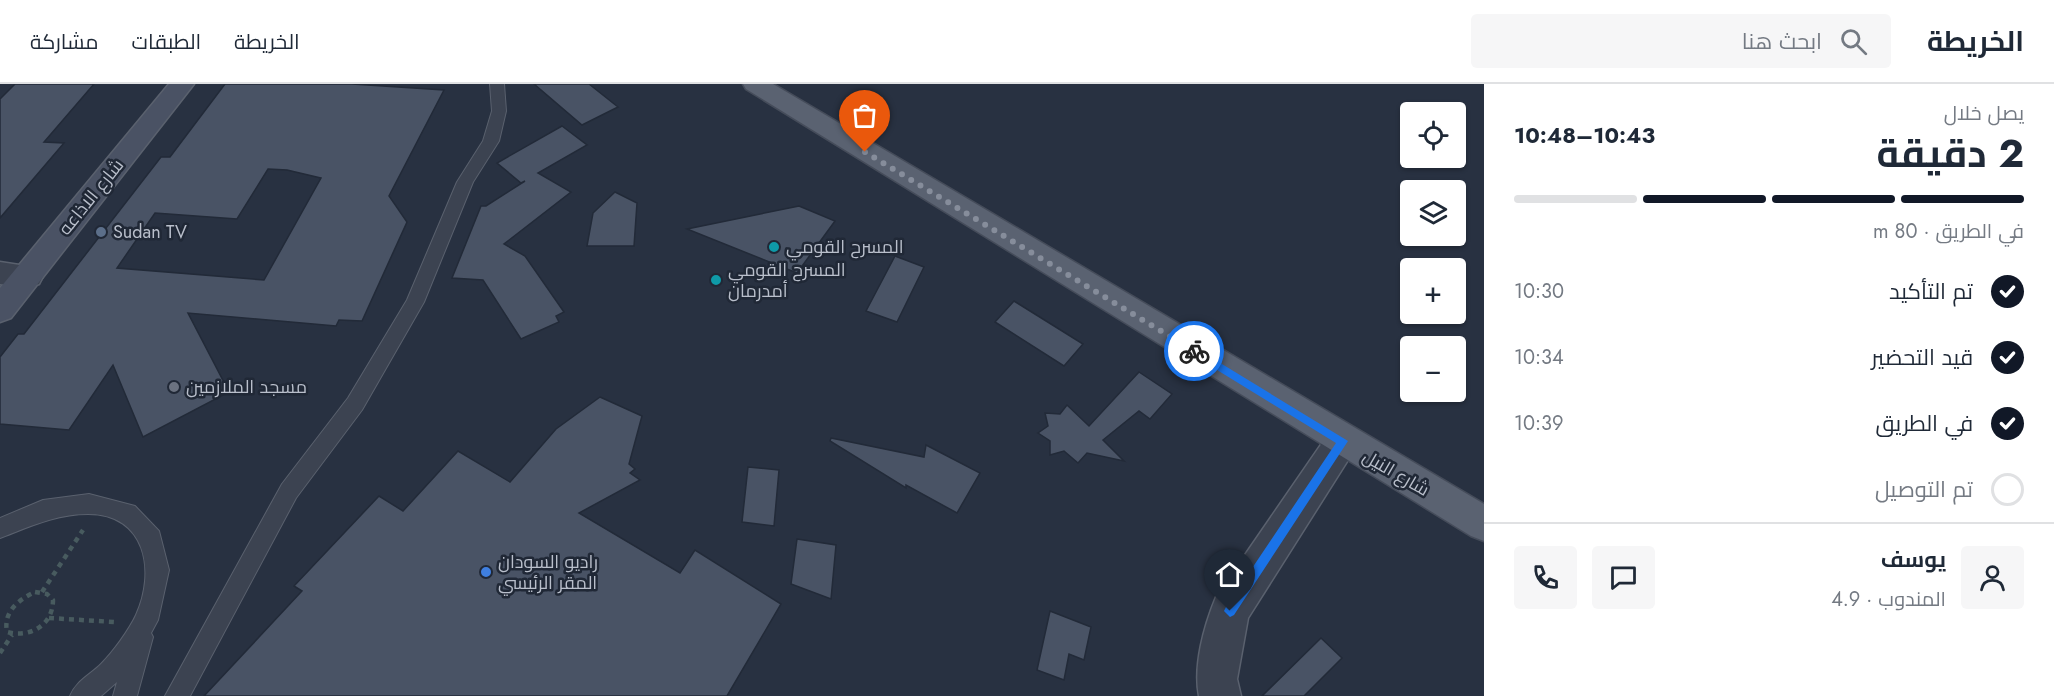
<!DOCTYPE html>
<html lang="ar">
<head>
<meta charset="utf-8">
<style>
	body { margin:0; font-family:Jost,Cairo,sans-serif; background:#f6f6f7; color:#1f2937; direction:rtl; height:100vh; display:flex; flex-direction:column; font-size:22px; white-space:nowrap }
	* { box-sizing:border-box; margin:0 }
	p { font-size:20px; color:#747a83 }
	.icon { flex:none; width:33px; height:33px; fill:none; stroke:currentColor; stroke-width:2; stroke-linecap:round; stroke-linejoin:round }
	.map { position:relative; flex:1; overflow:hidden; direction:ltr }
	.panel { display:flex; flex-direction:column; background:#fff; width:570px }
	.panel>* { flex:none }
	.controls { position:absolute; left:1400px; top:18px; display:grid; gap:12px }
	.controls a { display:grid; place-items:center; width:66px; height:66px; border-radius:6px; background:#fff; box-shadow:0 2px 4px #0004; font-size:30px }
	.pin { position:absolute; display:grid; place-items:center; width:51px; height:51px; color:#fff; margin:-62px -26px; border-radius:50% 50% 50% 0; rotate:-45deg; box-shadow:0 0 6px #0007 }
	.pin .icon { rotate:45deg }
	.courier { position:absolute; display:grid; place-items:center; width:60px; height:60px; margin:-30px; border:4px solid #1a73e8; border-radius:50%; background:#fff; color:#222; box-shadow:0 2px 8px #0007 }
	.summary em { font-style:normal; font-weight:700 }
	.summary div { display:flex; flex-direction:column-reverse }
	.summary { display:flex; align-items:center; justify-content:space-between; height:102px; padding:0 30px }
	h1 { font-size:39px; font-weight:700; line-height:45px }
	.bar { display:grid; grid-template-columns:repeat(4,1fr); gap:9px 6px; align-content:center; height:72px; padding:0 30px }
	.bar i { height:8px; border-radius:4px; background:#e0e1e3 }
	.bar .on { background:#111827 }
	.bar p { grid-column:span 4 }
	.line { display:flex; align-items:center; gap:15px; padding:0 30px; border-top:2px solid #e0e1e3 }
	.line div { flex:1 }
	.round { display:grid; place-items:center; flex:none; width:63px; height:63px; border-radius:6px; background:#f6f6f7 }
	ol { padding:0 30px; list-style:none }
	li { display:flex; align-items:center; gap:18px; height:66px }
	li p { margin-inline-start:auto }
	li .icon { padding:6px; border-radius:50%; background:#111827; color:#fff; stroke-width:4 }
	li:last-child { color:#747a83 }
	li i { width:33px; height:33px; border:3px solid #e0e1e3; border-radius:50% }
	header { display:flex; align-items:center; gap:36px; box-sizing:border-box; height:84px; padding:0 30px; background:#fff; border-bottom:2px solid #e0e1e3 }
	header strong { font-size:28px }
	nav { display:flex; gap:33px; margin-inline-start:auto; font-size:21px }
	.search { width:420px; height:54px; background:#f6f6f7; display:flex; align-items:center; gap:15px; box-sizing:border-box; padding:0 21px; border-radius:6px; color:#747a83; font-size:22px }
	main { display:flex; flex:1; min-height:0 }
	.map>svg:first-child { display:block }
</style>
</head>
<body>
<header>
<strong>الخريطة</strong>
<div class="search"><svg class="icon" aria-label="search" viewBox="0 0 24 24"><circle cx="10" cy="10" r="6"/><path d="M15 15l6 6"/></svg>ابحث هنا</div>
<nav><a>الخريطة</a><a>الطبقات</a><a>مشاركة</a></nav>
</header>
<main>
<section class="panel">
<div class="summary"><div><h1>2 دقيقة</h1><p>يصل خلال</p></div><em>10:43–10:48</em></div>
<div class="bar"><i class="on"></i><i class="on"></i><i class="on"></i><i></i><p>في الطريق · 80 m</p></div>
<ol>
<li><svg class="icon" aria-label="check" viewBox="0 0 24 24"><path d="M5 12l5 5 9-10"/></svg>تم التأكيد<p>10:30</p></li>
<li><svg class="icon" aria-label="check" viewBox="0 0 24 24"><path d="M5 12l5 5 9-10"/></svg>قيد التحضير<p>10:34</p></li>
<li><svg class="icon" aria-label="check" viewBox="0 0 24 24"><path d="M5 12l5 5 9-10"/></svg>في الطريق<p>10:39</p></li>
<li><i></i>تم التوصيل</li>
</ol>
<div class="line" style="height:108px"><a class="round"><svg class="icon" aria-label="person" viewBox="0 0 24 24"><circle cx="12" cy="8" r="4"/><path d="M4 21q1-7 8-7t8 7"/></svg></a><div><b>يوسف</b><p>المندوب · 4.9</p></div><a class="round"><svg class="icon" aria-label="chat" viewBox="0 0 24 24"><path d="M4 5h16v11H9l-5 4z"/></svg></a><a class="round"><svg class="icon" aria-label="phone" viewBox="0 0 24 24"><path d="M5 4h4l2 5-3 2q2 4 5 5l2-3 5 2v4C11 20 4 13 5 4z"/></svg></a></div>
</section>
<div class="map">
<svg width="1484" height="612" viewBox="0 0 1484 612">
	<rect width="100%" height="100%" fill="#283141"/>
	<g fill="#495365" stroke="#222a38" stroke-width="1.5" fill-rule="evenodd">
		<path d="M 15,0 L 94,0 L 44,58 L 64,59 L 0,134 L 0,15 Z"/>
		<path d="M 225,0 L 352,0 L 444,6 L 389,112 L 407,138 L 362,237 L 339,236 L 336,242 L 188,229 L 229,308 L 143,353 L 113,281 L 69,346 L 0,340 L 0,273 L 18,250 L 24,250 L 161,73 L 170,73 ZM 268,85 L 287,86 L 321,94 L 264,196 L 117,184 L 155,129 L 237,135 Z"/>
		<path d="M 534,0 L 589,0 L 618,23 L 582,41 Z"/>
		<path d="M 562,42 L 587,61 L 538,89 L 571,108 L 504,160 L 525,172 L 564,228 L 556,232 L 559,238 L 521,255 L 483,196 L 452,194 L 481,122 L 486,122 L 525,97 L 521,99 L 497,79 Z"/>
		<path d="M 615,108 L 637,119 L 634,162 L 587,162 L 593,129 Z"/>
		<path d="M 799,122 L 835,137 L 797,189 L 687,145 Z"/>
		<path d="M 895,172 L 924,183 L 897,238 L 866,227 Z"/>
		<path d="M 1014,217 L 1083,260 L 1064,282 L 995,238 Z"/>
		<path d="M 1139,288 L 1172,310 L 1150,335 L 1139,327 L 1103,356 L 1124,377 L 1087,369 L 1078,379 L 1064,367 L 1050,371 L 1050,357 L 1038,349 L 1048,342 L 1045,329 L 1060,330 L 1067,321 L 1089,342 Z"/>
		<path d="M 600,313 L 642,332 L 629,380 L 635,385 L 630,389 L 640,396 L 579,429 L 680,489 L 695,466 L 781,520 L 727,612 L 204,612 L 302,507 L 294,502 L 379,412 L 403,427 L 458,367 L 510,398 L 556,345 Z"/>
		<path d="M 831,354 L 924,373 L 926,361 L 980,389 L 957,429 L 906,401 L 906,404 L 830,357 Z"/>
		<path d="M 748,383 L 779,386 L 774,442 L 742,438 Z"/>
		<path d="M 797,455 L 836,461 L 831,515 L 791,500 Z"/>
		<path d="M 1050,527 L 1091,543 L 1084,576 L 1069,570 L 1064,596 L 1037,586 Z"/>
		<path d="M 1321,554 L 1342,574 L 1304,612 L 1262,612 Z"/>
	</g>
	<g fill="none" stroke-linecap="round" stroke-linejoin="round">
		<g stroke="#5a616e" stroke-width="2">
			<g id="lane">
				<path d="M 490,0 L 504,0 L 506,27 L 499,57 L 473,98 L 424,218 L 362,326 L 296,414 L 190,612 L 165,612 L 282,400 L 348,314 L 407,216 L 457,98 L 483,57 L 492,27 Z"/>
				<path d="M 89,410 L 135,422 L 159,447 L 169,486 L 158,536 L 151,549 L 153,553 L 137,612 L 113,612 L 117,598 L 101,612 L 70,612 C 76,597 90,591 101,580 C 113,568 129,546 136,531 C 156,487 146,430 88,430 C 56,430 29,443 0,454 L 0,434 L 43,416 Z"/>
			</g>
		</g>
		<g stroke="#5a616e" stroke-width="3">
			<g id="street">
				<path d="M 0,178 L 39,184 L 43,192 L 39,200 L 28,203 L 0,200 Z"/>
				<path d="M 1343,342 L 1355,346 L 1360,357 L 1248,534 L 1237,595 L 1241,612 L 1199,612 C 1193,582 1204,542 1216,513 L 1331,346 Z"/>
			</g>
		</g>
		<g stroke="#5a616e" stroke-width="3">
			<path id="secondary" d="M 169,0 L 194,0 L 11,234 L 0,238 L 0,204 Z"/>
		</g>
		<g stroke="#454c5a" stroke-width="3">
			<path id="primary" d="M 743,0 L 773,0 L 1484,420 L 1484,457 L 1471,452 L 746,5 Z"/>
		</g>
		<g stroke="#485b5f" stroke-width="4.5" stroke-dasharray="5 5" stroke-linecap="butt">
			<path d="M 35,508 L 47,510 L 53,516 C 53,542 29,554 7,548 C 3,528 18,516 35,508 Z"/>
			<path d="M 42,508 L 83,446"/>
			<path d="M 49,534 L 114,538"/>
			<path d="M 0,569 L 12,551"/>
		</g>
		<use href="#lane" fill="#3c4351" fill-rule="evenodd"/>
		<use href="#street" fill="#3c4351" fill-rule="evenodd"/>
		<use href="#secondary" fill="#4a5264" fill-rule="evenodd"/>
		<use href="#primary" fill="#5a6271" fill-rule="evenodd"/>
	</g>
	<path fill="#1a73e8" d="M 1194,263 L 1348,357 L 1234,531 L 1230,533 L 1224,527 L 1226,523 L 1336,359 L 1191,270 L 1191,265 Z"/>
	<g fill="none" stroke-linecap="round" stroke-linejoin="round">
		<path stroke="#868d9b" stroke-width="6" stroke-dasharray="0 10.8" d="M 865,68 L 1194,267"/>
	</g>
	<circle fill="#5c6f8a" stroke="#202836" stroke-width="2" cx="101" cy="148" r="6"/>
	<g fill="#0f9aa8" stroke="#202836" stroke-width="2">
		<circle cx="774" cy="163" r="6"/>
		<circle cx="716" cy="196" r="6"/>
	</g>
	<circle fill="#6b7280" stroke="#202836" stroke-width="2" cx="174" cy="303" r="6"/>
	<circle fill="#3f7fe0" stroke="#202836" stroke-width="2" cx="486" cy="488" r="6"/>
	<g text-anchor="middle" stroke-width="5" stroke-linejoin="round" paint-order="stroke">
		<g font-size="18" fill="#b9bfcb" stroke="#202836">
			<text transform="translate(91 113) rotate(-51)" y="6">شارع الاذاعه</text>
			<text transform="translate(1396 389) rotate(30)" y="6">شارع النيل</text>
		</g>
		<g font-size="18" fill="#b9bfcb" stroke="#202836" text-anchor="start">
			<text x="113" y="154">Sudan TV</text>
			<text x="786" y="169">المسرح القومي</text>
			<text x="728" y="192">المسرح القومي<tspan x="728" dy="21">أمدرمان</tspan></text>
			<text x="186" y="309">مسجد الملازمين</text>
			<text x="498" y="484">راديو السودان<tspan x="498" dy="21">المقر الرئيسي</tspan></text>
		</g>
	</g>
</svg>
<div class="controls">
<a><svg class="icon" aria-label="locate" viewBox="0 0 24 24"><circle cx="12" cy="12" r="6"/><path d="M12 2v4M12 18v4M2 12h4M18 12h4"/></svg></a>
<a><svg class="icon" aria-label="layers" viewBox="0 0 24 24"><path d="M12 4l9 5-9 5-9-5zM3 14l9 5 9-5"/></svg></a>
<a>+</a>
<a>−</a>
</div>
<div class="pin" style="left:865px;top:68px;background:#ea580c"><svg class="icon" aria-label="bag" viewBox="0 0 24 24"><path d="M5 8h14l-1 12H6zM9 8a3 3 0 0 1 6 0"/></svg></div>
<div class="pin" style="left:1230px;top:527px;background:#1f2937"><svg class="icon" aria-label="home" viewBox="0 0 24 24"><path d="M3 11l9-7 9 7M6 9v11h12V9"/></svg></div>
<div class="courier" style="left:1194px;top:267px"><svg class="icon" aria-label="bike" viewBox="0 0 24 24"><circle cx="6" cy="16" r="4"/><circle cx="18" cy="16" r="4"/><path d="M6 16l4-8h5l3 8M10 8l3 8H6M13 5h3"/></svg></div>
</div>
</main>
</body>
</html>
